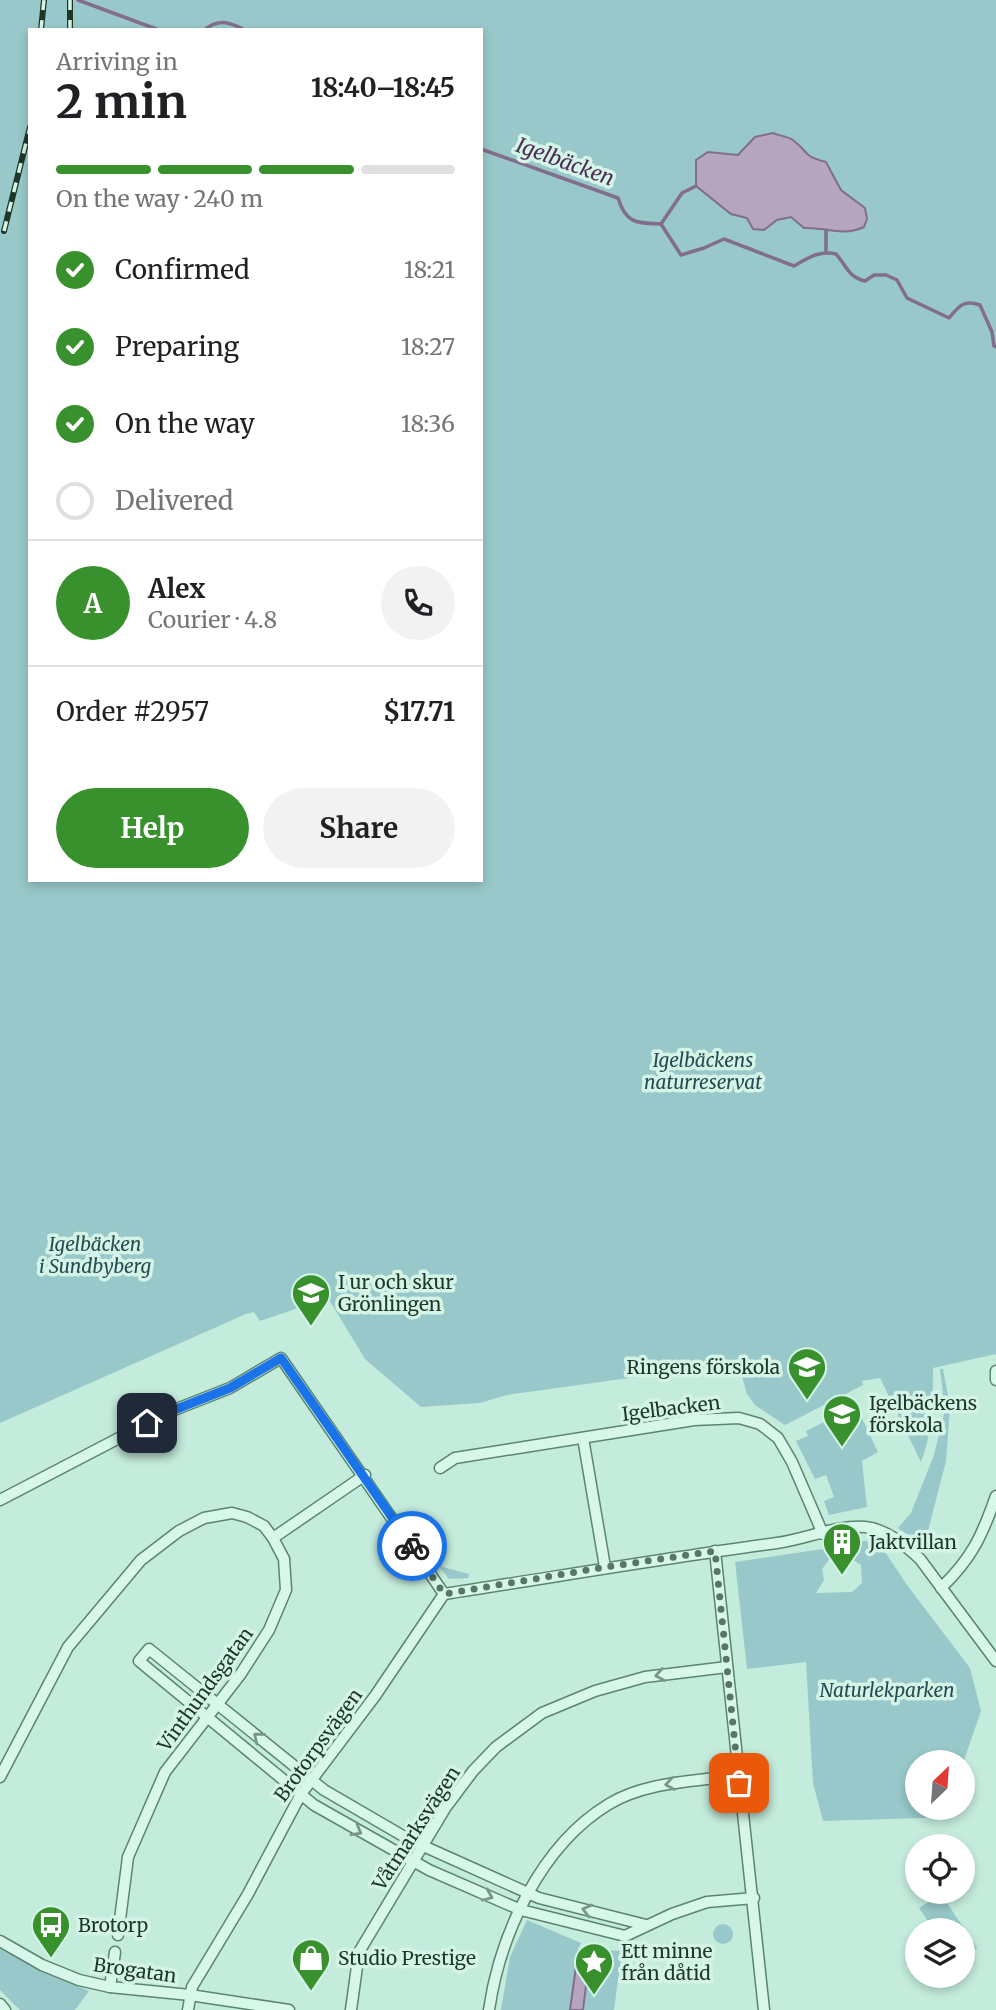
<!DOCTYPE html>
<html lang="en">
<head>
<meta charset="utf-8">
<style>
	body { margin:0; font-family:Merriweather,serif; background:#f2f2f2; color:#202124; height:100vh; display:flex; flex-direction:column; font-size:26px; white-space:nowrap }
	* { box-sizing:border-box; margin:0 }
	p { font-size:23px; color:#757577 }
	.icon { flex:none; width:38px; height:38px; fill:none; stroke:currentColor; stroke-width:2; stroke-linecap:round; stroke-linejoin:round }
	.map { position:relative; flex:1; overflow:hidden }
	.side { position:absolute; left:28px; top:28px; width:455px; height:854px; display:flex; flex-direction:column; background:#fff; border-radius:0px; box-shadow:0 4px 10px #0003 }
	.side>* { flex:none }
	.needle { width:46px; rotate:25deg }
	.buttons { position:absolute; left:905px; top:1750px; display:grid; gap:14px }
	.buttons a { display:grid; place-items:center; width:70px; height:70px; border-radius:50%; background:#fff; box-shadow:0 4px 10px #0003; font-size:35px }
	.pin { position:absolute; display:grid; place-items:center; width:60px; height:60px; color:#fff; margin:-30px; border-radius:14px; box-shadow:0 4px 10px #0006 }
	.courier { position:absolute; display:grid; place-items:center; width:70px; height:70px; margin:-35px; border:5px solid #1a73e8; border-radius:50%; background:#fff; color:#222; box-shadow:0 2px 9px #0007 }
	.summary em { font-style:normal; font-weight:700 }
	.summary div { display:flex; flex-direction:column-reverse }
	.summary { display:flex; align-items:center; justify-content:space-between; height:119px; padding:0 28px }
	h1 { font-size:46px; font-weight:700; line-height:52px }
	.bar { display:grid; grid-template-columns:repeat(4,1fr); gap:10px 7px; align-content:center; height:84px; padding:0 28px }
	.bar i { height:9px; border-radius:5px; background:#e0e0e0 }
	.bar .current { background:#39912e }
	.bar p { grid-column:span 4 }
	.line { display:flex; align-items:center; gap:18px; padding:0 28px; border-top:2px solid #e0e0e0 }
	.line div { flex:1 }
	.round { display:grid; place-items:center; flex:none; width:74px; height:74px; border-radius:37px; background:#f2f2f2 }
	ol { padding:0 28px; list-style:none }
	li { display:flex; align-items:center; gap:21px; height:77px }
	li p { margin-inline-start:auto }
	li .icon { padding:7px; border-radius:50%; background:#39912e; color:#fff; stroke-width:4 }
	li:last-child { color:#757577 }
	li i { width:38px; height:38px; border:4px solid #e0e0e0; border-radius:50% }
	.cta { display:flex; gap:14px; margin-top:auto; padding:14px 28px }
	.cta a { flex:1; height:80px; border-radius:42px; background:#39912e; color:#fff; font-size:28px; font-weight:700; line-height:80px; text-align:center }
	.cta a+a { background:#f2f2f2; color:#202124 }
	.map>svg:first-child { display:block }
</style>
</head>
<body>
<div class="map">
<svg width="996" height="2010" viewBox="0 0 996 2010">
	<rect width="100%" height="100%" fill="#c4ecdc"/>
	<g fill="#98c8c9" fill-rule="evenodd">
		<path d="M 0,0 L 996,0 L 996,1354 L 933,1368 C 933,1399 933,1432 921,1462 L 880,1378 L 862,1381 L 863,1385 L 785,1425 L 755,1405 L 747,1394 L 738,1363 L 507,1395 L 480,1403 L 421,1407 L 365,1359 L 328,1298 L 260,1321 L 254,1312 L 246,1314 L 0,1423 ZM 30,30 L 481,30 L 481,880 L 30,880 Z"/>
		<path d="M 940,1369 L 943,1369 L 950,1407 L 946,1461 L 924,1546 L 898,1528 L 911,1513 L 934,1455 L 945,1410 Z"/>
		<path d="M 856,1406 L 878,1452 L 862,1461 L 867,1507 L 829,1515 L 824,1501 L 834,1497 L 826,1475 L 815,1479 L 796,1441 L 808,1436 L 806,1431 Z"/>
		<path d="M 857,1540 L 871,1542 L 883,1549 L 907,1585 L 970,1668 L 981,1711 L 963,1763 L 917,1762 L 917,1808 L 954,1808 L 954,1817 L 823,1821 L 813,1783 L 806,1662 L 747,1669 L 735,1562 L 829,1548 L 832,1556 L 822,1569 L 824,1580 L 816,1593 L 852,1592 L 862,1583 L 861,1565 L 843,1553 L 839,1546 Z"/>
		<path d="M 439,1566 L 469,1574 L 468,1578 L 449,1579 Z"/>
		<path d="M 941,1894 L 977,1948 L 963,1957 L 962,1930 L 934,1930 L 919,1908 Z"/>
		<path d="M 527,1920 L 581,1943 L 578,1949 L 622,1951 L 614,2010 L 583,2010 L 590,1953 L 579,1952 L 570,2010 L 501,2010 L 510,1957 Z"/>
		<circle cx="723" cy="1934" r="10"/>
		<path d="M 0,1946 L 40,1969 L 89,1991 L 75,2010 L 20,2010 L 0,1990 Z"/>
	</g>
	<g fill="#b5a5bf" stroke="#826d8d" stroke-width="2">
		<path d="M 773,133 C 781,137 787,135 794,141 C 811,154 801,155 826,162 L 841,190 L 865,208 L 867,219 L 864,227 C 842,237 826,227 804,228 L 791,217 L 777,220 L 764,230 L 753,229 L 747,218 L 731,214 L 696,186 L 696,160 L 708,152 L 738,155 L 755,137 Z"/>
		<path d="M 578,1952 L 590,1953 L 583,2010 L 570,2010 Z"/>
	</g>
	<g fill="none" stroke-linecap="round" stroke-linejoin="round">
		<g stroke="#826d8d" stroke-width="3.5">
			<path d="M 78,0 L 159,30"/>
			<path d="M 204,30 C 219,18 229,22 245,30"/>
			<path d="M 481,149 L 618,198 C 626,224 637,223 661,224 L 681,255 L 704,248 L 724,239 L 794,266 C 808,258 819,250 836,254 C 847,266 848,277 865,281 L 874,275 L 886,275 L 897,280 L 907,298 L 949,318 C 959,306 964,299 980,305 L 992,332 L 994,346 L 996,347"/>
			<path d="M 661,224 L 682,193 L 696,186"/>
			<path d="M 826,230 L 826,252"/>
		</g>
		<g stroke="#5b856d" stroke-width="13">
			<g id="minor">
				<path d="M 996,1371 L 996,1380"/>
				<path d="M 583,1438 L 605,1567"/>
				<path d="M 440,1468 L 455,1458 L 694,1420 L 739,1418 L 760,1424 L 778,1438 L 792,1462 L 823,1534"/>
				<path d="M 0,1500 L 169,1412 L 230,1388 L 281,1358 L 444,1594"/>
				<path d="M 273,1538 L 365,1475"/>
				<path d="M 715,1551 L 764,2010"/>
				<path d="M 941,1588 C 972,1558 982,1536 996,1496"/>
				<path d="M 444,1594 C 555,1577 665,1558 777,1543 C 806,1539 836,1525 865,1527 C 886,1529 905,1545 920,1559 L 996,1661"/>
				<path d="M 0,1777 L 68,1647 L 141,1560 L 179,1531 L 204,1518 L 232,1513 L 247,1517 L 264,1526 L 273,1538 L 284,1559 L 286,1590 L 269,1630 L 240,1675 L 165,1772 L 128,1857 L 118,1935"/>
				<path d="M 646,1925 L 539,1898 L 410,1840 L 324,1790 L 149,1649 L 139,1661 L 314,1805 L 429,1870 L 521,1910 L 625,1936 L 672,1914 L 707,1902 L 754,1898"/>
				<path d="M 0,1941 L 42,1965 L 79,1980 L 110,1987 L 190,1995 L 289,2010"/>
				<path d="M 110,1987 L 115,1952"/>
				<path d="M 0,2004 L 5,2010"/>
				<path d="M 188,2010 L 192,1987 L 248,1894 L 301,1794 L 375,1696 L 444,1594"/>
				<path d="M 351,2010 L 359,1952 L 446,1807 L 473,1771 L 496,1747 L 542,1713 L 595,1691 L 645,1677 L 727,1667"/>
				<path d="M 489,2010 C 500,1934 541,1845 609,1804 C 647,1781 695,1782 738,1775"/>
			</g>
		</g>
		<use href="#minor" stroke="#d6f7ea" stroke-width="10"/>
		<g stroke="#1e3628" stroke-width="6">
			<g id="rail">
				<path d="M 41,30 L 44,0"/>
				<path d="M 70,30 L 70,0"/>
				<path d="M 4,231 L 30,127"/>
			</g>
		</g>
		<use href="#rail" stroke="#d3f4e7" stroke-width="3.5" stroke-dasharray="10" stroke-linecap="butt"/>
	</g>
	<defs><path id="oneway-chevron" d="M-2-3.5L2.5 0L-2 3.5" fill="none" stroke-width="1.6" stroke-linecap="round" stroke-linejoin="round" transform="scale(1.75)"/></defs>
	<g stroke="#7a9689">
		<use href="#oneway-chevron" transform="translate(660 1675) rotate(171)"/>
		<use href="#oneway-chevron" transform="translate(258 1737) rotate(-141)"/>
		<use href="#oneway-chevron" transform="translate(670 1784) rotate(171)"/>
		<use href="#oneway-chevron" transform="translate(357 1831) rotate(30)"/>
		<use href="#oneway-chevron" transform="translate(488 1896) rotate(23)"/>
		<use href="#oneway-chevron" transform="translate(587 1910) rotate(-166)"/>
	</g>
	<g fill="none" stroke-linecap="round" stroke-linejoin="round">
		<path stroke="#587667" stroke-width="7" stroke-dasharray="0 12.6" d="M 412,1546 L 444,1594 L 606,1567 L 715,1551 L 739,1783"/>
		<path stroke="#1a73e8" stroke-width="9" d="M 147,1423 L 169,1412 L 230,1388 L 281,1358 L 412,1546"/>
	</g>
	<defs>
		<g id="school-pin" transform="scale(2.0125)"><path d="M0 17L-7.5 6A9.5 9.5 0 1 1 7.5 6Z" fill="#39912e" stroke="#d3f4e7"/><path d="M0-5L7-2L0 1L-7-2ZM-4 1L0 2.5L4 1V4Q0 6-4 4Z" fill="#fff"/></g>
		<g id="building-pin" transform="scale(2.0125)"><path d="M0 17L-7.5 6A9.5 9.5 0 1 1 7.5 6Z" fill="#39912e" stroke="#d3f4e7"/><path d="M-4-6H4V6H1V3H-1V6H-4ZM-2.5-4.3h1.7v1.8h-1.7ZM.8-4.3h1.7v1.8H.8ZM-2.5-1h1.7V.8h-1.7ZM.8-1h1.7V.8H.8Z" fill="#fff"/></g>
		<g id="bus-pin" transform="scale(2.0125)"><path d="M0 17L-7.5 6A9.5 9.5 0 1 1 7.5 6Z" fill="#39912e" stroke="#d3f4e7"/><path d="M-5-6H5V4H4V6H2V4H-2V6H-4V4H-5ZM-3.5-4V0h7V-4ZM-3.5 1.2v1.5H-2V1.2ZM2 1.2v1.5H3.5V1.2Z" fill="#fff"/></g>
		<g id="shop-pin" transform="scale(2.0125)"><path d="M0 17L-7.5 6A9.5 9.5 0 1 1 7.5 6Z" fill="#39912e" stroke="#d3f4e7"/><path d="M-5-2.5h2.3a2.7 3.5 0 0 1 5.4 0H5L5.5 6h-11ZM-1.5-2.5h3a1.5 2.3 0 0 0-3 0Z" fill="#fff"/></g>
		<g id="sight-pin" transform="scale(2.0125)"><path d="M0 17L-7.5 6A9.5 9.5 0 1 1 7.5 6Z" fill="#39912e" stroke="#d3f4e7"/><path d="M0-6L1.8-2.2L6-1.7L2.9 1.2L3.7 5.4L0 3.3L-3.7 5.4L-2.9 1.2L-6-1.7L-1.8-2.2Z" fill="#fff"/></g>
	</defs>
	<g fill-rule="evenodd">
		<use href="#school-pin" x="311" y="1293"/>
		<use href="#school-pin" x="807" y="1367"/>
		<use href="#school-pin" x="842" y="1414"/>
		<use href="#building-pin" x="842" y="1542"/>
		<use href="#bus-pin" x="51" y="1925"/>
		<use href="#shop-pin" x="311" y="1958"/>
		<use href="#sight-pin" x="594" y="1962"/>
	</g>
	<g text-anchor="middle" stroke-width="7" stroke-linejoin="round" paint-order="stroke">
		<g font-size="19" font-style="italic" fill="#264b51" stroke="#d3f4e7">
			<text x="703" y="1067">Igelbäckens<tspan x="703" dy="22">naturreservat</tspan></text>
			<text x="95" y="1251">Igelbäcken<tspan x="95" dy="22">i Sundbyberg</tspan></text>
			<text x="887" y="1697">Naturlekparken</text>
		</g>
		<g font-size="19" fill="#1e3628" stroke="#d3f4e7" text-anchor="start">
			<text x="338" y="1289">I ur och skur<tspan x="338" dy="22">Grönlingen</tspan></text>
			<text x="780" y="1374" text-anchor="end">Ringens förskola</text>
			<text x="869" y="1410">Igelbäckens<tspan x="869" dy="22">förskola</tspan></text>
			<text x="869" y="1549">Jaktvillan</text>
			<text x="78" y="1932">Brotorp</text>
			<text x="621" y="1958">Ett minne<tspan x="621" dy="22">från dåtid</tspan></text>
			<text x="338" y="1965">Studio Prestige</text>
		</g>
		<g font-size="19" fill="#1e3628" stroke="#d3f4e7">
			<text transform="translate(671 1408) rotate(-7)" y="7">Igelbacken</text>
			<text transform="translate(205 1689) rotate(-54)" y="7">Vinthundsgatan</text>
			<text transform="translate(318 1745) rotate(-54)" y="7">Brotorpsvägen</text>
			<text transform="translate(416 1828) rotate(-57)" y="7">Våtmarksvägen</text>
			<text transform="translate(135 1970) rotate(8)" y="7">Brogatan</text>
		</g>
		<g font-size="21" font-style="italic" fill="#4f2e55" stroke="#d3f4e7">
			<text transform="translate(565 162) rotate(20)" y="7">Igelbäcken</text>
		</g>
	</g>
</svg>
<div class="buttons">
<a><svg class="needle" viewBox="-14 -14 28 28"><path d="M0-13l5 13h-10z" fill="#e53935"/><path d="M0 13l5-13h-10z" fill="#757577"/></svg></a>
<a><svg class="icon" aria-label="locate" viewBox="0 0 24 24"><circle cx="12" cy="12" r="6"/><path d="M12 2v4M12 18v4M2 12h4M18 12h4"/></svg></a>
<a><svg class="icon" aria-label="layers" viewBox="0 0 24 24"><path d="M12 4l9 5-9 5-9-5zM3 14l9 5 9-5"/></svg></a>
</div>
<div class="pin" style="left:739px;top:1783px;background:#ea580c"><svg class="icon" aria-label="bag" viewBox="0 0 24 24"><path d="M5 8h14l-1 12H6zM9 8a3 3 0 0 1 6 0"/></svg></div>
<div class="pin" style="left:147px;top:1423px;background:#1f2937"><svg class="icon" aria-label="home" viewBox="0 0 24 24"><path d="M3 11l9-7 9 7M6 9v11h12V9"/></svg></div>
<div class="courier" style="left:412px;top:1546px"><svg class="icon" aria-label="bike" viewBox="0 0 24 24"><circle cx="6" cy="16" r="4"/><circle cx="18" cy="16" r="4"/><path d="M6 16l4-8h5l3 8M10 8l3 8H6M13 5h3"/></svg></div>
<section class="side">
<div class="summary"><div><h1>2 min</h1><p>Arriving in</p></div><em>18:40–18:45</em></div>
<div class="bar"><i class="current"></i><i class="current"></i><i class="current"></i><i></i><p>On the way · 240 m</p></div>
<ol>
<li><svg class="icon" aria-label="check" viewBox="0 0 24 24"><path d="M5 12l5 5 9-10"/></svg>Confirmed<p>18:21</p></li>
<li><svg class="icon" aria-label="check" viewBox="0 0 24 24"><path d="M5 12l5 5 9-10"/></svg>Preparing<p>18:27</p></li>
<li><svg class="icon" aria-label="check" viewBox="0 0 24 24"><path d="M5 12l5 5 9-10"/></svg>On the way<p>18:36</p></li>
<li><i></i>Delivered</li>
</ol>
<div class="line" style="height:126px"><b class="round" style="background:#39912e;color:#fff">A</b><div><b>Alex</b><p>Courier · 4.8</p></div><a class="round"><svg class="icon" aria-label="phone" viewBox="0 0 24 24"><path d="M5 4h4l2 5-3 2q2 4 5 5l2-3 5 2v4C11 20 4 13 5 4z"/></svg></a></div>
<div class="line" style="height:91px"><div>Order #2957</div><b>$17.71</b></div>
<div class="cta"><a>Help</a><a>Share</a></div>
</section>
</div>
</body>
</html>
